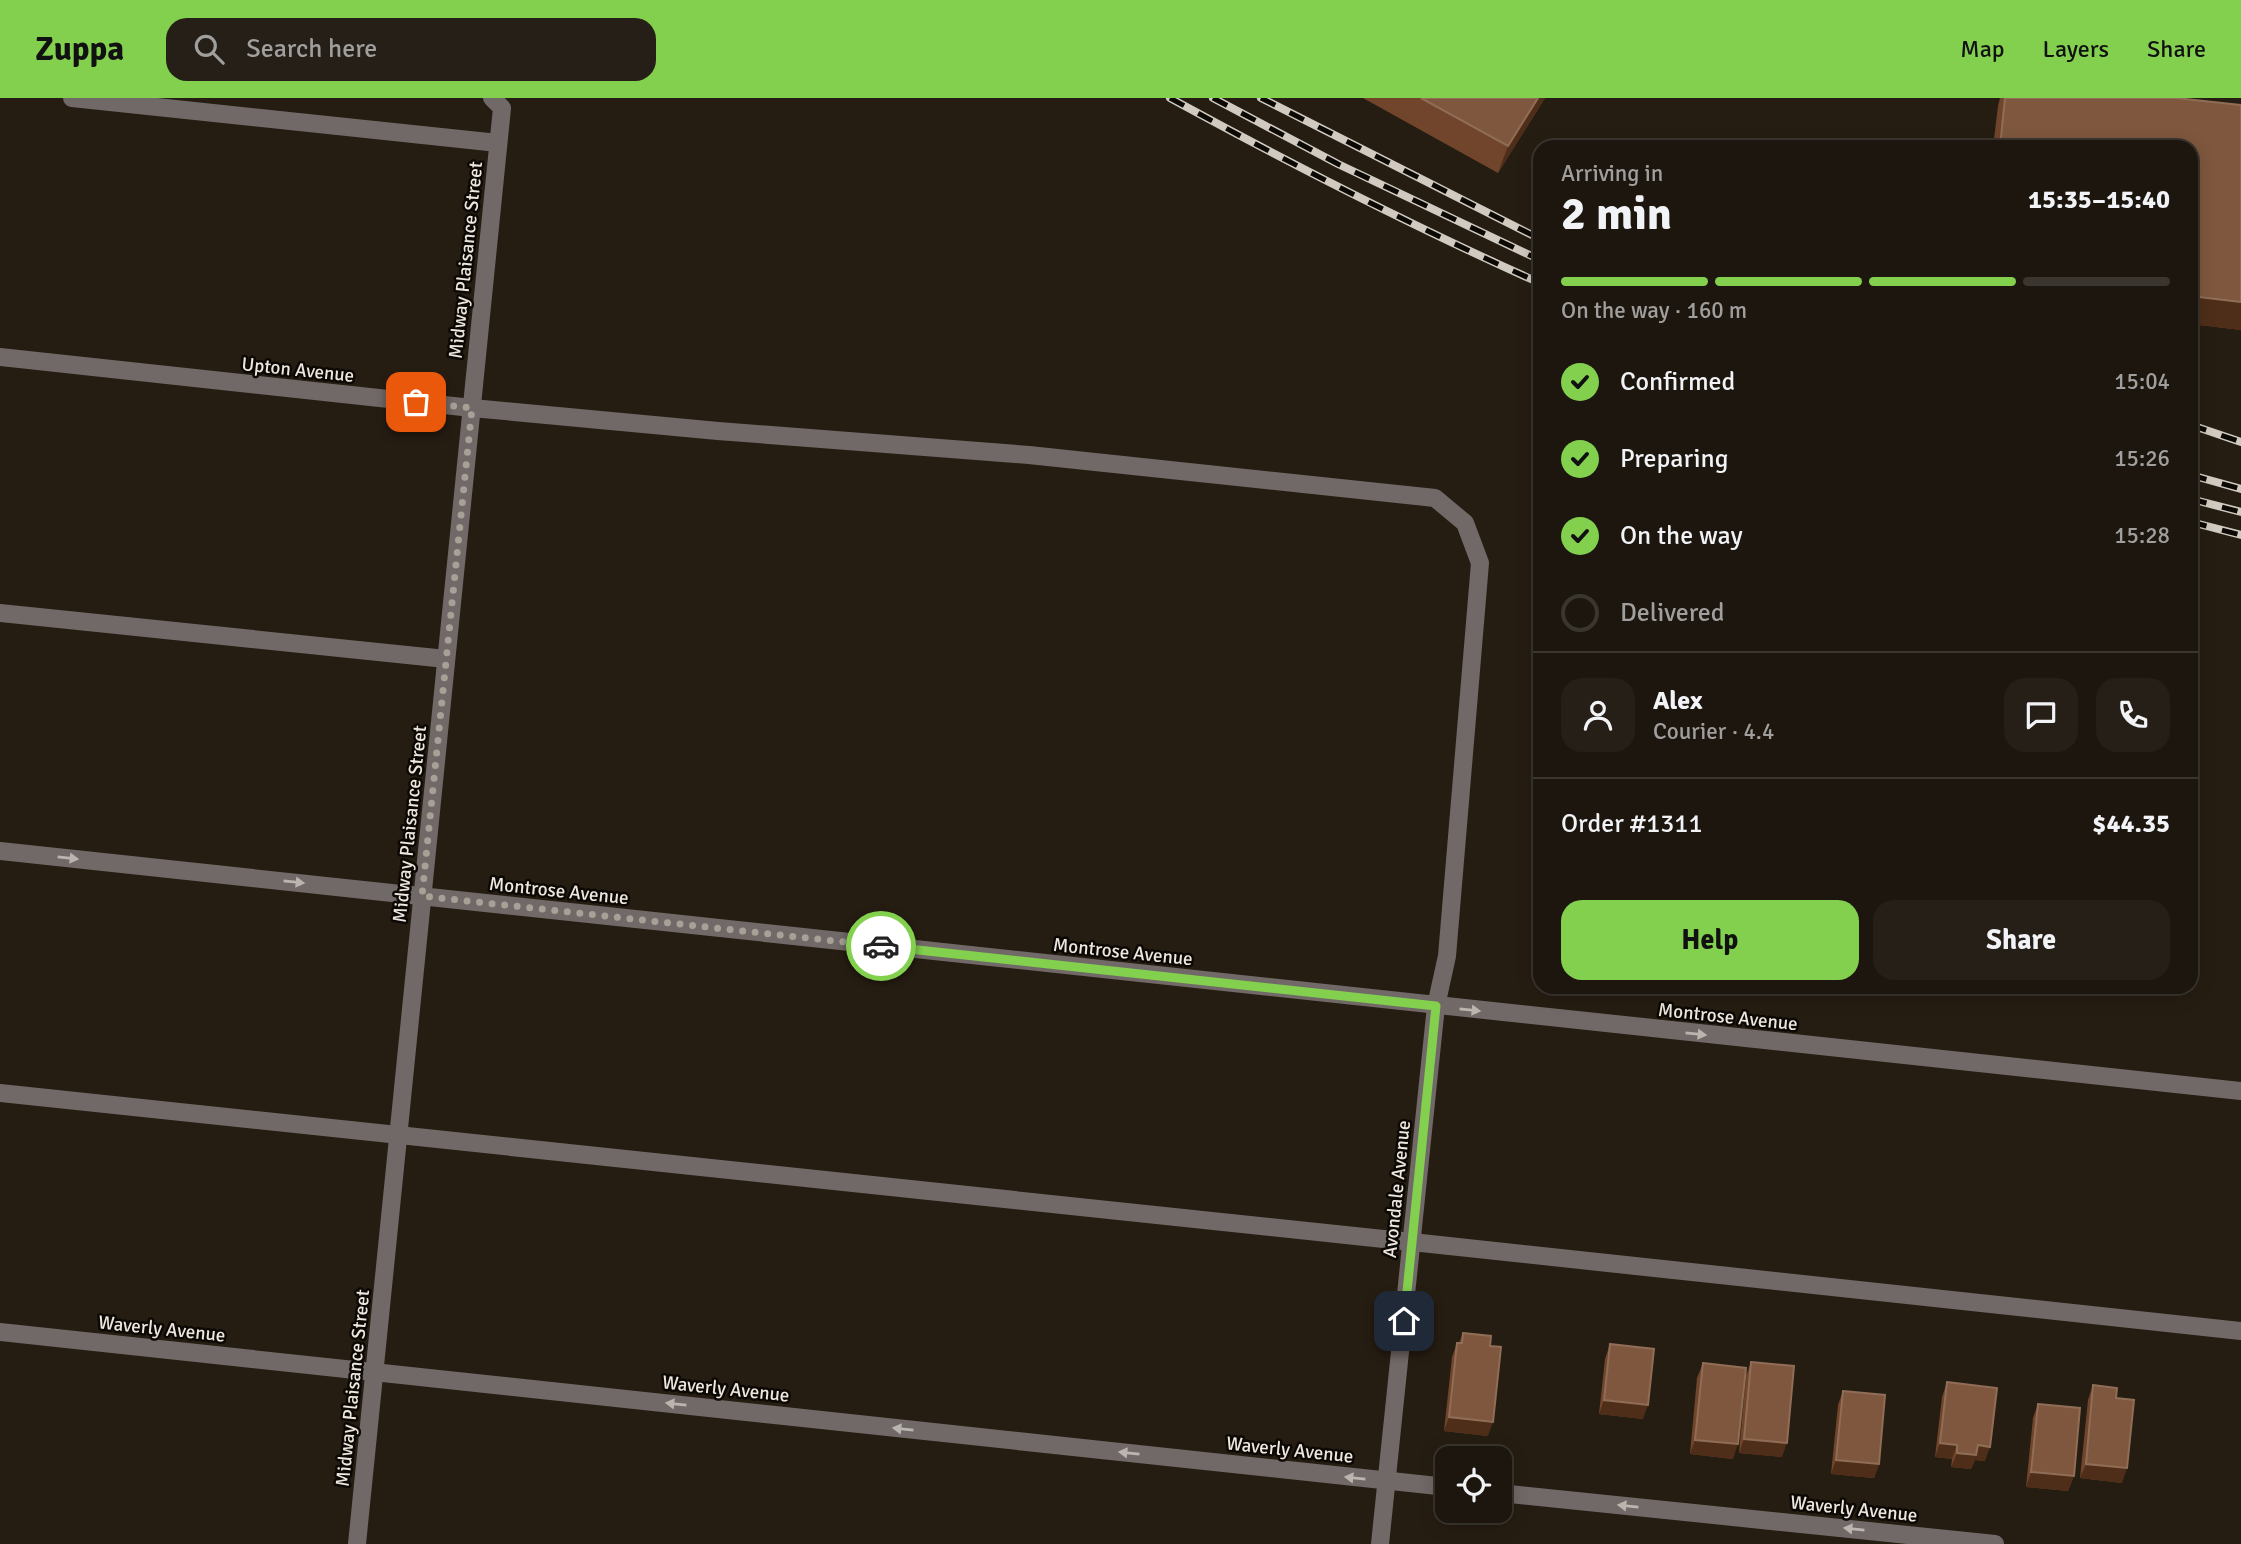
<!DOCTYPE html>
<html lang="en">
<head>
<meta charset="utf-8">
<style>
	body { margin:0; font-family:Signika,sans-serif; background:#251f17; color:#f1f3f6; height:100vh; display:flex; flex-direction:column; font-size:26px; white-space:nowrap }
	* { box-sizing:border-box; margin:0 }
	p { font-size:23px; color:#a09f9e }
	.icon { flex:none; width:38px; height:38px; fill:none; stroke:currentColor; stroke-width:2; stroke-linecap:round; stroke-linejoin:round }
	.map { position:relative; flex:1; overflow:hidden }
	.panel { position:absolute; left:1533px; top:42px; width:665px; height:854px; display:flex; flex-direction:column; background:#1c160e; border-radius:21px; box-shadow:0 4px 18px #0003,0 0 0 2px #3a352e }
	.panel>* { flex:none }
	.fabs { position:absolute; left:1435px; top:1348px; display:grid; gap:14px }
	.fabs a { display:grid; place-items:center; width:77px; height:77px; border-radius:14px; background:#1c160e; box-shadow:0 4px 18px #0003,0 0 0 2px #3a352e; font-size:35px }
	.pin { position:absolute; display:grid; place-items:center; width:60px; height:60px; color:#fff; margin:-30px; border-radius:14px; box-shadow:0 4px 10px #0006 }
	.courier { position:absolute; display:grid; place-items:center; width:70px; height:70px; margin:-35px; border:5px solid #83d04e; border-radius:50%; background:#fff; color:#222; box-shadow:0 2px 9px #0007 }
	.headline em { font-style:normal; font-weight:700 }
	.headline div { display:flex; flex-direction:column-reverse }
	.headline { display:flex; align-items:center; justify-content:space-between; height:119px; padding:0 28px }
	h1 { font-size:46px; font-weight:700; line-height:52px }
	.bar { display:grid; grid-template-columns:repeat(4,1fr); gap:10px 7px; align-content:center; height:84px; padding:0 28px }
	.bar i { height:9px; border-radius:5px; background:#3a352e }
	.bar .active { background:#83d04e }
	.bar p { grid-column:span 4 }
	.line { display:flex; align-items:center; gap:18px; padding:0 28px; border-top:2px solid #3a352e }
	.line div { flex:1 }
	.round { display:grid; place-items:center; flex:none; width:74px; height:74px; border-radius:21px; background:#251f17 }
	ol { padding:0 28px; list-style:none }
	li { display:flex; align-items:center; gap:21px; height:77px }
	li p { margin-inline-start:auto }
	li .icon { padding:7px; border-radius:50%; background:#83d04e; color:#111; stroke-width:4 }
	li:last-child { color:#a09f9e }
	li i { width:38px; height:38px; border:4px solid #3a352e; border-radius:50% }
	.action { display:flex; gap:14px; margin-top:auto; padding:14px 28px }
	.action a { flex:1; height:80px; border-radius:21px; background:#83d04e; color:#111; font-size:28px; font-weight:700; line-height:80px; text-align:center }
	.action a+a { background:#251f17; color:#f1f3f6 }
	header { display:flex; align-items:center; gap:42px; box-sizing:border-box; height:98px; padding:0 35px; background:#83d04e; color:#111 }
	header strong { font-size:33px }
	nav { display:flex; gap:38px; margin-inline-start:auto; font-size:24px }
	.search { width:490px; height:63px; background:#251f17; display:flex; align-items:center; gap:18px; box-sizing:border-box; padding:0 24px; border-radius:21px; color:#a09f9e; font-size:26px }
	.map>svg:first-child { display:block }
</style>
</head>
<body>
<header>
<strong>Zuppa</strong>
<div class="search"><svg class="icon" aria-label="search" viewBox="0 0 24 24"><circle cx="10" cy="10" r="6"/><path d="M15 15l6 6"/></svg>Search here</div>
<nav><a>Map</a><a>Layers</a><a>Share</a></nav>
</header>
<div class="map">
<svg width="2241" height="1446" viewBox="0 0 2241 1446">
	<rect width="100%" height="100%" fill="#261d12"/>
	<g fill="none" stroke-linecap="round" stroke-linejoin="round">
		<g stroke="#716968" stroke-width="18">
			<path d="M 72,0 L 498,45"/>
			<path d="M 0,259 L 472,310 L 718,333 L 1029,357 L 1435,400 L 1465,425 L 1480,465 L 1447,858 L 1436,908 L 1380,1446"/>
			<path d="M 0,515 L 446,561"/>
			<path d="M 0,753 L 2241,993"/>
			<path d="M 0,995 L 1412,1144 L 2241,1233"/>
			<path d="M 0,1234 L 1447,1389"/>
			<path d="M 1500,1395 L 1995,1446"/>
			<path d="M 357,1446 L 502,10 L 492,0"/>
		</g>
		<g stroke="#d0cac1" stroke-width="8">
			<g id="rail">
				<path d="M 1170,0 C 1291,66 1414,129 1540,185"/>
				<path d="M 1213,0 L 1338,66 L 1540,162"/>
				<path d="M 1261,0 L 1540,141"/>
				<path d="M 2191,327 L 2241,344"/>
				<path d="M 2191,377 L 2241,391"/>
				<path d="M 2191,401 L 2241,414"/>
				<path d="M 2191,424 L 2241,437"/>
			</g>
		</g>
		<use href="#rail" stroke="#0c0804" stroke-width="5" stroke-dasharray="16" stroke-linecap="butt"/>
	</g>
	<g fill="#71452b">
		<path d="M 1363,0 L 1545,0 L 1498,75 Z"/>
		<path d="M 2000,0 L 2176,0 L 2241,7 L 2241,232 L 2191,226 L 2191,49 L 1993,49 L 1998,8 Z"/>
		<path d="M 1463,1235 L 1490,1248 L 1488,1338 L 1444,1333 L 1452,1259 L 1457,1245 L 1459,1245 Z"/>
		<path d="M 1610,1246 L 1643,1321 L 1599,1316 L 1605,1261 Z"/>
		<path d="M 1751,1264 L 1782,1359 L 1739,1355 L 1746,1278 Z"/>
		<path d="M 1703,1265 L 1733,1361 L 1690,1356 L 1697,1280 Z"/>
		<path d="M 1947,1284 L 1985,1363 L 1975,1362 L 1971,1371 L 1951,1369 L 1952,1361 L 1935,1359 L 1942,1299 Z"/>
		<path d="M 2093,1287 L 2116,1300 L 2122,1385 L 2080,1380 L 2088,1302 Z"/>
		<path d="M 1843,1293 L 1879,1366 L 1874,1380 L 1831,1376 L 1838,1307 Z"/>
		<path d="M 2038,1306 L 2074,1378 L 2068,1393 L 2026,1389 L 2033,1320 Z"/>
	</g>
	<g fill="#4e2e19">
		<path d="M 1538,0 L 1545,0 L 1498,75 L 1508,48 Z"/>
		<path d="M 2191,198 L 2241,204 L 2241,232 L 2191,226 Z"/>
		<path d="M 1604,1302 L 1648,1307 L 1643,1321 L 1599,1316 Z"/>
		<path d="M 1449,1319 L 1493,1324 L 1488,1338 L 1444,1333 Z"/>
		<path d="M 1744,1341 L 1787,1345 L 1782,1359 L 1739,1355 Z"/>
		<path d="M 1695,1342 L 1738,1346 L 1733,1361 L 1690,1356 Z"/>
		<path d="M 1940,1345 L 1957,1347 L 1952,1361 L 1935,1359 Z"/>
		<path d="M 1978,1347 L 1990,1349 L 1985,1363 L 1975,1362 L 1971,1371 L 1951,1369 L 1957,1355 Z"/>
		<path d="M 1836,1362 L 1879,1366 L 1874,1380 L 1831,1376 Z"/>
		<path d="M 2086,1366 L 2127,1370 L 2122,1385 L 2080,1380 Z"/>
		<path d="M 2031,1374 L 2074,1378 L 2068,1393 L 2026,1389 Z"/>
	</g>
	<g fill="#7f573e" stroke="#906d57" stroke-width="2">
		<path d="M 1421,0 L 1538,0 L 1508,48 Z"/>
		<path d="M 2005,0 L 2176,0 L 2241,7 L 2241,204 L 2191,198 L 2191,49 L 2000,49 Z"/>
		<path d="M 1463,1235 L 1491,1238 L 1490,1248 L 1501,1249 L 1493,1324 L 1449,1319 L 1457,1245 L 1462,1245 Z"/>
		<path d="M 1610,1246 L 1654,1251 L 1648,1307 L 1604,1302 Z"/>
		<path d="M 1751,1264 L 1794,1268 L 1787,1345 L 1744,1341 Z"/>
		<path d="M 1703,1265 L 1746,1270 L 1738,1346 L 1695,1342 Z"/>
		<path d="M 1947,1284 L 1997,1290 L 1990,1349 L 1978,1347 L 1976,1357 L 1957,1355 L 1957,1347 L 1940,1345 Z"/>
		<path d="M 2093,1287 L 2117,1290 L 2116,1300 L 2134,1302 L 2127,1370 L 2086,1366 Z"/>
		<path d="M 1843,1293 L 1885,1297 L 1879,1366 L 1836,1362 Z"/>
		<path d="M 2038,1306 L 2080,1310 L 2074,1378 L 2031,1374 Z"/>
	</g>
	<defs><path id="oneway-solid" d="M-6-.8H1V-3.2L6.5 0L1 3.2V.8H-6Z" transform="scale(1.75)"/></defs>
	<g fill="#bbb5af">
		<use href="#oneway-solid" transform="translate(68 760) rotate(6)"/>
		<use href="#oneway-solid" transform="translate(294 784) rotate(6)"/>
		<use href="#oneway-solid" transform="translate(1470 912) rotate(6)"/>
		<use href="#oneway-solid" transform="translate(1696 936) rotate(6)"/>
		<use href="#oneway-solid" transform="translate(676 1306) rotate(-174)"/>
		<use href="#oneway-solid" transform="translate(903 1331) rotate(-174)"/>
		<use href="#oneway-solid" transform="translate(1129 1355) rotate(-174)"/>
		<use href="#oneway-solid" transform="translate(1355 1380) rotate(-174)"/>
		<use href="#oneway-solid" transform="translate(1628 1408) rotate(-174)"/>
		<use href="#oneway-solid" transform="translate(1854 1431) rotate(-174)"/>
	</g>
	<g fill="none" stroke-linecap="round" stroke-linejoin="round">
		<path stroke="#a7a097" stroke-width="7" stroke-dasharray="0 12.6" d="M 416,304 L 472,310 L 422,798 L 881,848"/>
		<path stroke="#83d04e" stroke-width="9" d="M 881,848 L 1436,908 L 1404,1223"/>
	</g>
	<g text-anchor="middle" stroke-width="5" stroke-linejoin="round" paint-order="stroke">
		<g font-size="19" fill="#ede7df" stroke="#0c0804">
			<text transform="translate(465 162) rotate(-84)" y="7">Midway Plaisance Street</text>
			<text transform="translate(298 271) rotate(6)" y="7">Upton Avenue</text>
			<text transform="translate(409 726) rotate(-84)" y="7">Midway Plaisance Street</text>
			<text transform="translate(559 792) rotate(6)" y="7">Montrose Avenue</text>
			<text transform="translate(1123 853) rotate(6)" y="7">Montrose Avenue</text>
			<text transform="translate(1728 918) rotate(6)" y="7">Montrose Avenue</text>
			<text transform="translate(1396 1091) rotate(-84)" y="7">Avondale Avenue</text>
			<text transform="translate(162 1230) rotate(6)" y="7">Waverly Avenue</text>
			<text transform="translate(352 1290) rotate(-84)" y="7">Midway Plaisance Street</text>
			<text transform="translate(726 1290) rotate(6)" y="7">Waverly Avenue</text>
			<text transform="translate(1290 1351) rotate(6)" y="7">Waverly Avenue</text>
			<text transform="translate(1854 1410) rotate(6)" y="7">Waverly Avenue</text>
		</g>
	</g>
</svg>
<div class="fabs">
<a><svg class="icon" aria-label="locate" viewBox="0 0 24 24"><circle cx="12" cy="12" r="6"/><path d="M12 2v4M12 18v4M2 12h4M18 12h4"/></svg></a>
</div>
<div class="pin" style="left:416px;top:304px;background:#ea580c"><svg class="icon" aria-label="bag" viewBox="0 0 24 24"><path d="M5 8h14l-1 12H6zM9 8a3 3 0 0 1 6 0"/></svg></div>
<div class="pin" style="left:1404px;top:1223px;background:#1f2937"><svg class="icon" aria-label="home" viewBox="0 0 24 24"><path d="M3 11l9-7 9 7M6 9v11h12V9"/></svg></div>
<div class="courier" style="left:881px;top:848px"><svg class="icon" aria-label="car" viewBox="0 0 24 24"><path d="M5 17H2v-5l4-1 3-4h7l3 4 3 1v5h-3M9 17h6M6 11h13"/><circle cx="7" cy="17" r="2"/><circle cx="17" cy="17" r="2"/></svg></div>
<section class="panel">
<div class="headline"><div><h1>2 min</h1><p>Arriving in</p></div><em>15:35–15:40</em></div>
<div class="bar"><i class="active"></i><i class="active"></i><i class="active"></i><i></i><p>On the way · 160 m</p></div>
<ol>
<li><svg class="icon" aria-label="check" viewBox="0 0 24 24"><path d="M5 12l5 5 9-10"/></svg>Confirmed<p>15:04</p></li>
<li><svg class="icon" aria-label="check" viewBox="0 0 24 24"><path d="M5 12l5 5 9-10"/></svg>Preparing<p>15:26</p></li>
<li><svg class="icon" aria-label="check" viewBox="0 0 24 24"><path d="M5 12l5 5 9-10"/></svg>On the way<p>15:28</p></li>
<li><i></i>Delivered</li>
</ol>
<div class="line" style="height:126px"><a class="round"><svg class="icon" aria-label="person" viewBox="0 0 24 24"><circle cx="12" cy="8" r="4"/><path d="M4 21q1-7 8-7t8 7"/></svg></a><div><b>Alex</b><p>Courier · 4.4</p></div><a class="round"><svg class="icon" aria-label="chat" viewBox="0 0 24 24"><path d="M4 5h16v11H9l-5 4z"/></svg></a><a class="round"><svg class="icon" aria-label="phone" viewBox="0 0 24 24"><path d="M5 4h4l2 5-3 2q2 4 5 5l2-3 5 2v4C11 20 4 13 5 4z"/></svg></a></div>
<div class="line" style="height:91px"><div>Order #1311</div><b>$44.35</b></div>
<div class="action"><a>Help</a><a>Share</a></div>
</section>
</div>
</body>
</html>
